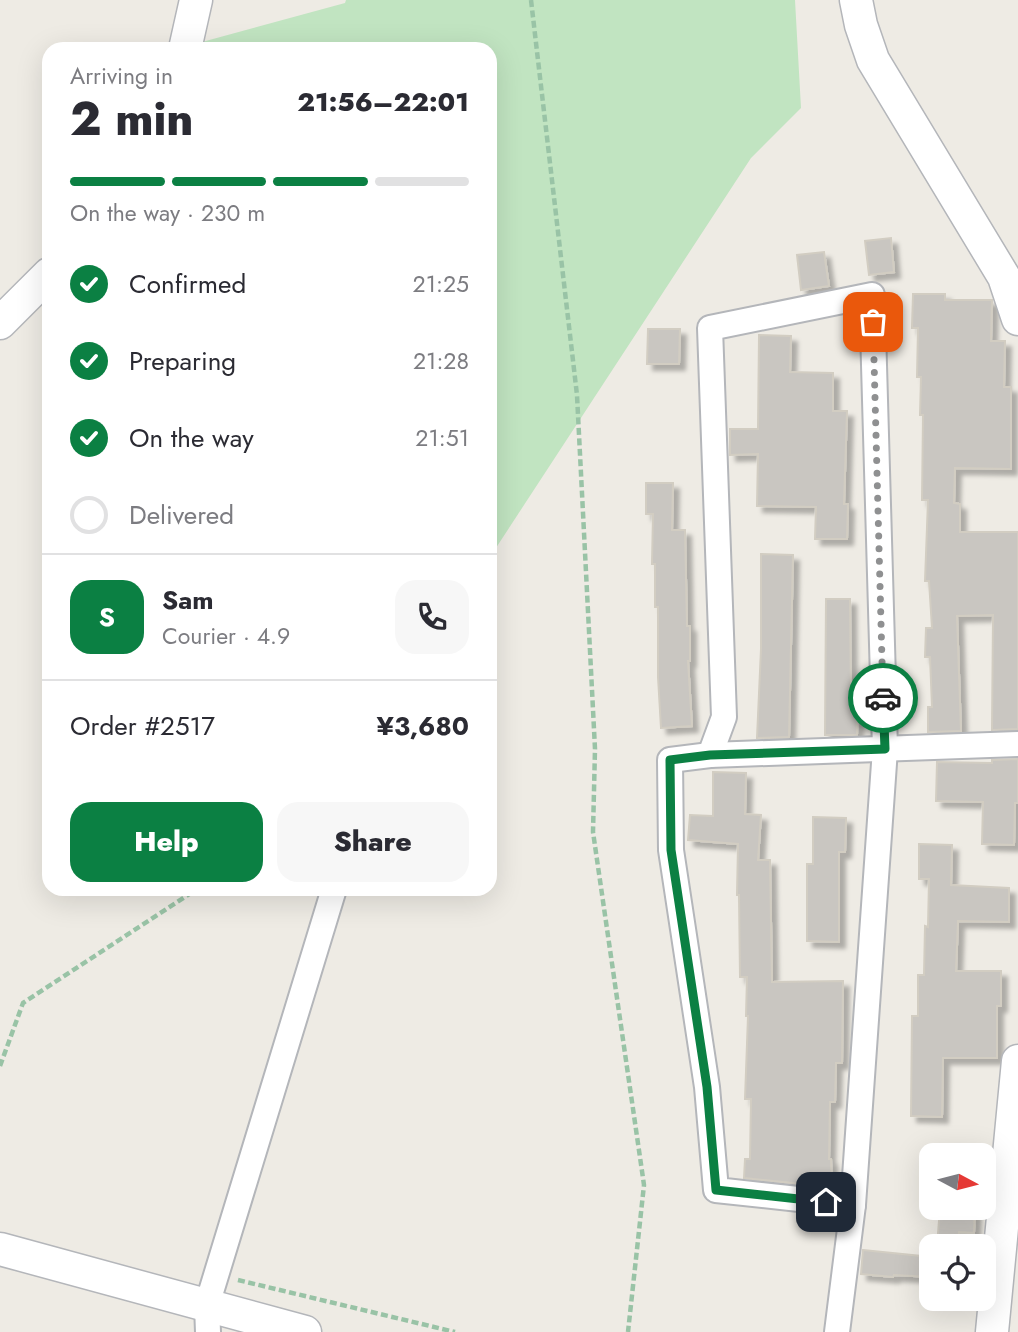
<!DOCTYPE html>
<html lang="en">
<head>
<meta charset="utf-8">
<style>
	body { margin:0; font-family:Jost,sans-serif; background:#f7f7f7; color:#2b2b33; height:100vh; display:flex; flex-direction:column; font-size:26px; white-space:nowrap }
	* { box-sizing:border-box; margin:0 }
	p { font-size:23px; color:#7c7c81 }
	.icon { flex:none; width:38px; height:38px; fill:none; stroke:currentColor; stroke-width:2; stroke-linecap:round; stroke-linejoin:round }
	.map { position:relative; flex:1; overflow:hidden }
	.drawer { position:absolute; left:42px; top:42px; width:455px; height:854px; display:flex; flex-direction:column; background:#fff; border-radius:21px; box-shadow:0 7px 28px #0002 }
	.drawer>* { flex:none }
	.needle { width:46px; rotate:97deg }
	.buttons { position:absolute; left:919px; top:1143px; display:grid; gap:14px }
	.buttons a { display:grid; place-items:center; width:77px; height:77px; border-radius:14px; background:#fff; box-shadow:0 7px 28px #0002; font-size:35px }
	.pin { position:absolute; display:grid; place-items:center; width:60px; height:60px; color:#fff; margin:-30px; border-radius:14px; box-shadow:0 4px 10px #0006 }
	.courier { position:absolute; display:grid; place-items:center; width:70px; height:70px; margin:-35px; border:5px solid #0b8043; border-radius:50%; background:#fff; color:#222; box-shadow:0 2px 9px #0007 }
	.head em { font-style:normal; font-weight:800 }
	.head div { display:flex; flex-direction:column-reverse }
	.head { display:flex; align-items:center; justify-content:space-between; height:119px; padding:0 28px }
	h1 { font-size:46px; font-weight:800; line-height:52px }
	.bar { display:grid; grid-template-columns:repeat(4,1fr); gap:10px 7px; align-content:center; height:84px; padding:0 28px }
	.bar i { height:9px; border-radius:5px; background:#e1e1e2 }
	.bar .current { background:#0b8043 }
	.bar p { grid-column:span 4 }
	.line { display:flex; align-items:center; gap:18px; padding:0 28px; border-top:2px solid #e1e1e2 }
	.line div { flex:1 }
	.round { display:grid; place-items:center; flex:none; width:74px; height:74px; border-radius:21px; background:#f7f7f7 }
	ol { padding:0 28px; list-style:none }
	li { display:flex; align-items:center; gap:21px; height:77px }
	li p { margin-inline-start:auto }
	li .icon { padding:7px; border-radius:50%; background:#0b8043; color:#fff; stroke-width:4 }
	li:last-child { color:#7c7c81 }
	li i { width:38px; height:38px; border:4px solid #e1e1e2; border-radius:50% }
	.primary-button { display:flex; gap:14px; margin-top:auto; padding:14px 28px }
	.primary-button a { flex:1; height:80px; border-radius:21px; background:#0b8043; color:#fff; font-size:28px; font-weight:800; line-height:80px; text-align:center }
	.primary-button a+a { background:#f7f7f7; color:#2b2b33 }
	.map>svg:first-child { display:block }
</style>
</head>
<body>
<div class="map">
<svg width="1018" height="1332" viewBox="0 0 1018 1332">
	<defs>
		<filter id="shadow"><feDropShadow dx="6" dy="6" stdDeviation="2" flood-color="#0004"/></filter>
	</defs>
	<rect width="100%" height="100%" fill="#eeebe4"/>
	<path fill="#c1e4c1" d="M 346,0 L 795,0 L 801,108 L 751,158 L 490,557 L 490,49 L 201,49 L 202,42 L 345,3 Z"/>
	<g fill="#c9c6c1" stroke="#d2cdc2" stroke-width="2" filter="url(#shadow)">
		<path d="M 891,238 L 894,272 L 869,275 L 865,241 Z"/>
		<path d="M 824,252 L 829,286 L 801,290 L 797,255 Z"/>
		<path d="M 913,294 L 945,294 L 945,300 L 992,300 L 991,341 L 1005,341 L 1004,387 L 1011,387 L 1011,469 L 955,468 L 954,503 L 960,504 L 960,532 L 1018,532 L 1018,729 L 992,730 L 993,615 L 957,616 L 961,731 L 928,732 L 928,707 L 932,707 L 930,657 L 925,657 L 926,628 L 932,628 L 929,581 L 925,581 L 928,500 L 922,500 L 923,415 L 920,415 L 921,377 L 917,377 L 918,328 L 912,328 Z"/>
		<path d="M 648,329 L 680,329 L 679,364 L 647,364 Z"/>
		<path d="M 759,335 L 791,336 L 790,372 L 833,373 L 833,411 L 847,411 L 844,504 L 848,504 L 847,539 L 815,539 L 816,507 L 757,506 L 758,454 L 730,455 L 730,429 L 758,429 Z"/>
		<path d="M 646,483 L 673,483 L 672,530 L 685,530 L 687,626 L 690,626 L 690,661 L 688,661 L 692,726 L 661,728 L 658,677 L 658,607 L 655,607 L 655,564 L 652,564 L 653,514 L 646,514 Z"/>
		<path d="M 761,554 L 793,555 L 789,737 L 757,738 L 761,649 Z"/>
		<path d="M 826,599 L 850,599 L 851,700 L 858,701 L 857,735 L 825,735 Z"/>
		<path d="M 1018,759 L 1018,803 L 1015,803 L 1014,845 L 982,844 L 983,802 L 936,801 L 937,762 L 992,763 L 992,760 Z"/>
		<path d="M 713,772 L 746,773 L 745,814 L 761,815 L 758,860 L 770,860 L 772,982 L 843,981 L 842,1063 L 836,1063 L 835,1102 L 830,1102 L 829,1159 L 831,1159 L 832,1187 L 744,1178 L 745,1159 L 750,1159 L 751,1099 L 745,1099 L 748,1016 L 746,1016 L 747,977 L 740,977 L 739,895 L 737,895 L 738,844 L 688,840 L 690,815 L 713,816 Z"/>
		<path d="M 813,817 L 846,818 L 845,852 L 839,852 L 839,942 L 807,941 L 807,864 L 813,864 Z"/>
		<path d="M 919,844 L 952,845 L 951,885 L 1009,888 L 1009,922 L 958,921 L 956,971 L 1001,971 L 1001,1006 L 997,1006 L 997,1058 L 943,1058 L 942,1117 L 911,1116 L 912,1016 L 918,1016 L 918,975 L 924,975 L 925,926 L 928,927 L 929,879 L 919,879 Z"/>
		<path d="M 940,1208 L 975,1208 L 974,1233 L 959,1232 L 958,1246 L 937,1246 Z"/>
		<path d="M 863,1250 L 931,1257 L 931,1277 L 894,1275 L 893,1277 L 861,1274 Z"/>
	</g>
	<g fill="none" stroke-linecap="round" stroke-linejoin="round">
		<g stroke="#b4b6ba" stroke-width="28">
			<g id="minor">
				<path d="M 710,755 L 724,717 L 710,328 L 872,295 L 885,749 L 853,1205 L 837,1332"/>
				<path d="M 853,1205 L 716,1190 L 707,1087 L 671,850 L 670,760 L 710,755 L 1018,744"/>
				<path d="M 208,1332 L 207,1305 L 334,889"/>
			</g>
		</g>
		<g stroke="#b4b6ba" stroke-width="35">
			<g id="tertiary">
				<path d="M 856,0 L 861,25 L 873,60 L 1004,277 L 1018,319"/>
				<path d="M 185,49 L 196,0"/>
				<path d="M 0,323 L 49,274"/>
				<path d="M 0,1249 L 305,1332"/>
				<path d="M 992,1332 L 1018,1061"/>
			</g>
		</g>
		<g stroke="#99c3a6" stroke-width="4.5" stroke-dasharray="7 3.5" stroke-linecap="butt">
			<path d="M 531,0 L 577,395 L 595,749 L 593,832 L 644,1185 L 628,1332"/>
			<path d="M 0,1066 L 23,1003 L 197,889"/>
			<path d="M 238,1280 L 455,1332"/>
		</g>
		<use href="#minor" stroke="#fff" stroke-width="24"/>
		<use href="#tertiary" stroke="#fff" stroke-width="32"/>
	</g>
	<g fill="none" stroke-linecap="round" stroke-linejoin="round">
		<path stroke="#8f9091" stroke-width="7" stroke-dasharray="0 12.6" d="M 873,322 L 883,698"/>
		<path stroke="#0b8043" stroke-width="9" d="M 826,1202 L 716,1190 L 707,1087 L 671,850 L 670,760 L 710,755 L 885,749 L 883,698"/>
	</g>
</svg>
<div class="buttons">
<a><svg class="needle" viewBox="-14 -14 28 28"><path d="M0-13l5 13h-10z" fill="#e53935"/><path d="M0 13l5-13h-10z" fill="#7c7c81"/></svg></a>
<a><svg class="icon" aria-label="locate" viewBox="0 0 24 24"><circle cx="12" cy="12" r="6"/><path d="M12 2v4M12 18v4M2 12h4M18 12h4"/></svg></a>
</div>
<div class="pin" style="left:873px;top:322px;background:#ea580c"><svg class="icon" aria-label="bag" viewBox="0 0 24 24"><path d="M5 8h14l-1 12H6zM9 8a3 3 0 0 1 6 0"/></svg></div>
<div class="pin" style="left:826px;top:1202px;background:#1f2937"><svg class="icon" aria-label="home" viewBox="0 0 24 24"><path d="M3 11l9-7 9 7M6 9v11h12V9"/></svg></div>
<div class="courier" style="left:883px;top:698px"><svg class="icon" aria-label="car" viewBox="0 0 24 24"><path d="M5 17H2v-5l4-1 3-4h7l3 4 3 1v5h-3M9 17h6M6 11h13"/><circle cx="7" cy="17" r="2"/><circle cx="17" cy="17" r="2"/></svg></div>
<section class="drawer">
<div class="head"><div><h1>2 min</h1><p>Arriving in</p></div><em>21:56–22:01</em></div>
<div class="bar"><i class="current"></i><i class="current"></i><i class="current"></i><i></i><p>On the way · 230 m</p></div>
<ol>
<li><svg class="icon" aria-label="check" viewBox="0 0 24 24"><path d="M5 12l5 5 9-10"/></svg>Confirmed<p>21:25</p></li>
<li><svg class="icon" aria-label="check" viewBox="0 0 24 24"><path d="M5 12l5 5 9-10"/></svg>Preparing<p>21:28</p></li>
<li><svg class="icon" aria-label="check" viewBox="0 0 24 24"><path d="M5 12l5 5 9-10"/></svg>On the way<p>21:51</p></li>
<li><i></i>Delivered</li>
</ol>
<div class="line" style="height:126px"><b class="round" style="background:#0b8043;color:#fff">S</b><div><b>Sam</b><p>Courier · 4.9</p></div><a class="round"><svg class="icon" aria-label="phone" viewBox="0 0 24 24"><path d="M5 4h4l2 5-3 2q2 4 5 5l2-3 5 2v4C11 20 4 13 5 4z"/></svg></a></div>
<div class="line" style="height:91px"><div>Order #2517</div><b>¥3,680</b></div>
<div class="primary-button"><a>Help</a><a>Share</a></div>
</section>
</div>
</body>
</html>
